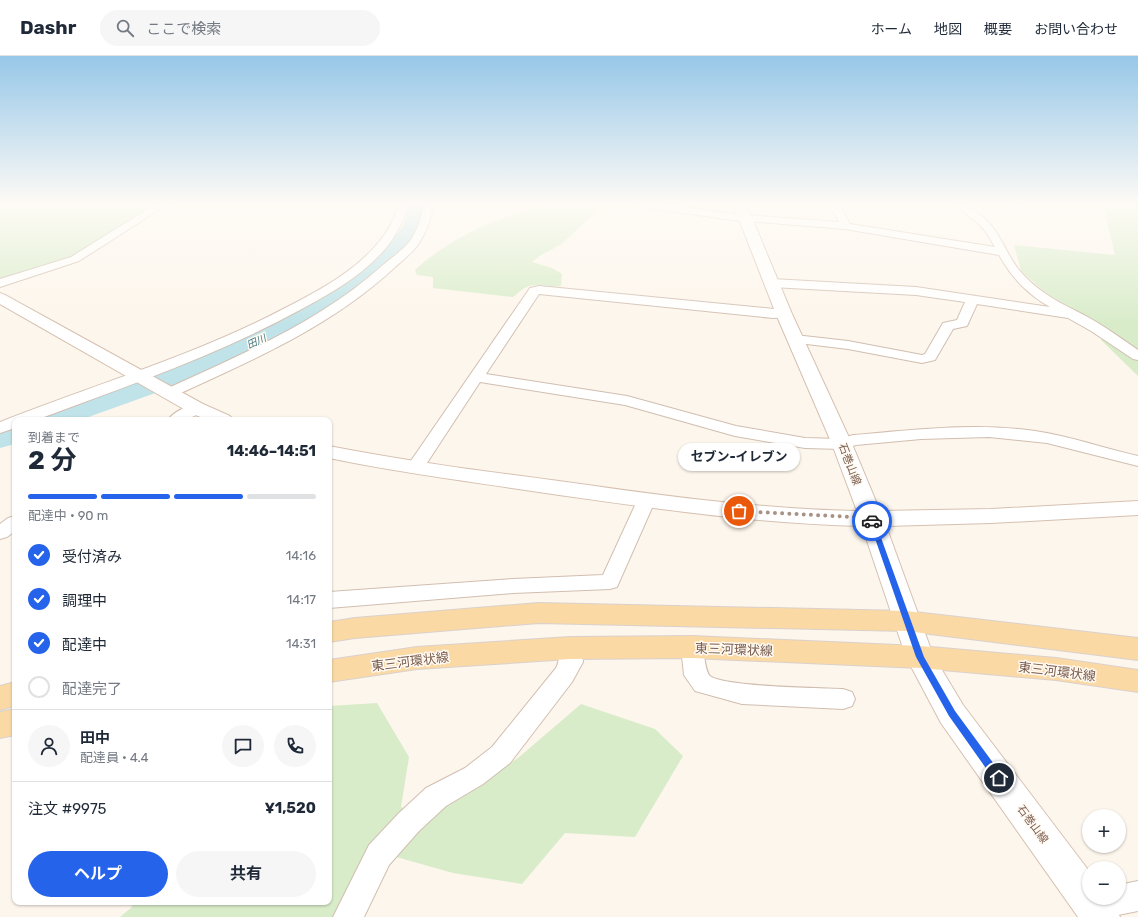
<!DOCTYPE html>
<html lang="ja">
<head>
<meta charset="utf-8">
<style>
	body { margin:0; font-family:Rubik,"Noto Sans JP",sans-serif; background:#f6f6f7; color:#1f2937; height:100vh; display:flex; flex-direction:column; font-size:15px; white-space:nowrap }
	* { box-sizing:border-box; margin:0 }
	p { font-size:13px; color:#747a83 }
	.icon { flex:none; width:22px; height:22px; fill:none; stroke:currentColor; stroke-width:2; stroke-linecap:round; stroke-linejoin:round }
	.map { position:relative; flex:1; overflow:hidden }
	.sheet { position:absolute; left:12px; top:361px; width:320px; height:488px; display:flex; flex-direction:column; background:#fff; border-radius:8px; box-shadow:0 1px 3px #0004 }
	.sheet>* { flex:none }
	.tools { position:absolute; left:1082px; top:753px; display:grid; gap:8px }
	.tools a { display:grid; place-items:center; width:44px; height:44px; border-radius:50%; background:#fff; box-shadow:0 1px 3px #0004; font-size:20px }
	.pin { position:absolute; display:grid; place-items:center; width:34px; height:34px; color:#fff; margin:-17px; border:2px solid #fff; border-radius:50%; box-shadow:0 1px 4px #0007 }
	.courier { position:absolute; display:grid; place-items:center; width:40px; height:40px; margin:-20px; border:3px solid #2563eb; border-radius:50%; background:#fff; color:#222; box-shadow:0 1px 5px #0007 }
	.bubble { position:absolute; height:28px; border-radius:14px; background:#fff; box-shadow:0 1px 3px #0004; font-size:13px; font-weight:700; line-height:28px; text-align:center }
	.overview em { font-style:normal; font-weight:700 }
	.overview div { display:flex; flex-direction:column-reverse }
	.overview { display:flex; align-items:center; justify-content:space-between; height:68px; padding:0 16px }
	h1 { font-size:26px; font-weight:700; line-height:30px }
	.bar { display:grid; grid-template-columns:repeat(4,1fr); gap:6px 4px; align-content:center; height:48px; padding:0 16px }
	.bar i { height:5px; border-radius:3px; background:#e0e1e3 }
	.bar .selected { background:#2563eb }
	.bar p { grid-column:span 4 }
	.line { display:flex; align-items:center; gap:10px; padding:0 16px; border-top:1px solid #e0e1e3 }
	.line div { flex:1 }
	.round { display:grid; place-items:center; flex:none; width:42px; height:42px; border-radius:21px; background:#f6f6f7 }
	ol { padding:0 16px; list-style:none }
	li { display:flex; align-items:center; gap:12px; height:44px }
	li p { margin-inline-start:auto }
	li .icon { padding:4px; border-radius:50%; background:#2563eb; color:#fff; stroke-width:4 }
	li:last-child { color:#747a83 }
	li i { width:22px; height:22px; border:2px solid #e0e1e3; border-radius:50% }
	.action { display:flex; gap:8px; margin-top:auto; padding:8px 16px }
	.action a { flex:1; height:46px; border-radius:24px; background:#2563eb; color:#fff; font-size:16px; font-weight:700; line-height:46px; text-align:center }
	.action a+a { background:#f6f6f7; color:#1f2937 }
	header { display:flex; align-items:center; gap:24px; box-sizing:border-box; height:56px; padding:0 20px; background:#fff; border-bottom:1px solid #e0e1e3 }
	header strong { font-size:19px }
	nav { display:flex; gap:22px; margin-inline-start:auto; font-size:14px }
	.search { width:280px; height:36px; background:#f6f6f7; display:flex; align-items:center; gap:10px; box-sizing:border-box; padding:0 14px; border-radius:22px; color:#747a83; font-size:15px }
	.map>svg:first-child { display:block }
</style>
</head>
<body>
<header>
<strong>Dashr</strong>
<div class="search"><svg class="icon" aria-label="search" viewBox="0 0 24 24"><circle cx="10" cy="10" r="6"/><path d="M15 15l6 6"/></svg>ここで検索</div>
<nav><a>ホーム</a><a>地図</a><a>概要</a><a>お問い合わせ</a></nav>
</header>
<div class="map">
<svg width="1138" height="861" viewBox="0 0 1138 861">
	<rect width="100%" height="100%" fill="#fdf6ec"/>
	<g fill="#d8ecc9">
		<path d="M 0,148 L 157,148 L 71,202 L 0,224 Z"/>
		<path d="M 557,148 L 591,148 L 600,153 L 560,189 L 541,199 L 532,206 L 552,212 L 562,218 L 561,230 C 551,232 540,227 529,230 C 523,232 518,237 513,241 L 433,232 L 433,221 L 417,219 L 415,214 C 452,180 508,155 557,148 Z"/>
		<path d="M 1103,148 L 1138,148 L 1138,320 L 1101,284 L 1109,274 L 1046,237 L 1021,215 L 1014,189 L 1115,199 Z"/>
		<path d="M 377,647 L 409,701 L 401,751 L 424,767 L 453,744 L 518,702 L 581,648 L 655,673 L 683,700 L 635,781 L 565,777 L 522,828 L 453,817 L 375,795 L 340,861 L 120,861 L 132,851 L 130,846 L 329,846 L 329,650 Z"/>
	</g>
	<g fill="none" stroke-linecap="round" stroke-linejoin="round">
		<g fill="#bfe3e8" fill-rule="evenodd">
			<path d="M 410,148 L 429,148 L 423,171 L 407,195 L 375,223 L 336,253 L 301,274 L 203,320 L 80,364 L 35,364 L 40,357 L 183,308 L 283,264 L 318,243 L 359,213 L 391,185 L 403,170 Z"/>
			<path d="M 15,367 L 15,388 L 0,392 L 0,371 Z"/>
		</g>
		<g stroke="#d1beb0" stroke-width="2">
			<g id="street">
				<path d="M 156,148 L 168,148 L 79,205 L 0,231 L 0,223 L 71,201 Z"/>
				<path d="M 399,148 L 409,148 C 403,165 397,179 385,193 C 361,221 328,239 296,256 C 213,301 124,331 36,364 L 15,364 L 15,372 L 0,377 L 0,366 C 96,328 197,299 289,250 C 324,232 362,211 385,178 C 392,169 395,158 399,148 Z"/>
				<path d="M 424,148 L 434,148 C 431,162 427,175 419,187 C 413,197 401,205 393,213 C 330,271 251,305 174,340 L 169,342 L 164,340 L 161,337 L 164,334 C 240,299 320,266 383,209 C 391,202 403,194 410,185 C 418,174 421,161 424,148 Z"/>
				<path d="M 636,148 L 663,148 L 733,158 L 839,166 L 829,148 L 839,148 L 850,168 L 995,191 L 986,176 L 978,167 L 954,148 C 967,148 969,151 979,158 C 1000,173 1004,195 1019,214 C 1035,233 1054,244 1076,255 C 1097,265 1118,280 1138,294 L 1138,304 L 1133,303 L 1091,275 L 1068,262 L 977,248 L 967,270 L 953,273 L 935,304 L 922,307 L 848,293 L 790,286 L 788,283 L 790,280 L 795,279 L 848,285 L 922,299 L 925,298 L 943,267 L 957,264 L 965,246 L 916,239 L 772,231 L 768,230 L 766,227 L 768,224 L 772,223 L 916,231 L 1050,251 C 1027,238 1012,222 999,199 L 845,173 L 733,164 L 641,151 Z"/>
				<path d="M 539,230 L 784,254 L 789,255 L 790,258 L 789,261 L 773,262 L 539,238 L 486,318 L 627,340 L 736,370 L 805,382 L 840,383 L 853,379 C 913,374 974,366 1035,375 C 1070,380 1103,392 1138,400 L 1138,410 L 1047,387 L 989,381 L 921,383 L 856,389 L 842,393 L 805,392 L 735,380 L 625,349 L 480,326 L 421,416 L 415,417 L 409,416 L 406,412 L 530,232 Z"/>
				<path d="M 196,347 L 202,349 L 204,352 C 195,364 181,364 168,364 C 173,356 187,350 196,347 Z"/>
				<path d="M 646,439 L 653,441 L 655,445 L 617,531 L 610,533 L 513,537 L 329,552 L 329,536 L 513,523 L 603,519 L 637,445 L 639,441 Z"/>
				<path d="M 15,460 L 15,475 L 7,481 L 0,483 L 0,468 L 8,462 Z"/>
				<path d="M 692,582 L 700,585 C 705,593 704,614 710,620 C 724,631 820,632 843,633 L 852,636 L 855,643 L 852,650 L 843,653 L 742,648 L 695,635 L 684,619 L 681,591 L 684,585 Z"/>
				<path d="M 570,583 L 578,586 L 581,592 L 583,606 L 572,626 L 510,707 L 483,728 L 446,750 L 419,775 L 389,809 L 364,861 L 333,861 L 369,789 L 399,757 L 426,732 L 465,712 L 492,691 L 556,612 C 561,603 557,595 562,586 Z"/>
				<path d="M 1138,825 L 1138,855 L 1108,861 L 1082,860 L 1078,849 L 1082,838 L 1089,836 L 1089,842 L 1119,842 L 1119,829 Z"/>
			</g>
		</g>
		<g stroke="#d6c0b0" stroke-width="2">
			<g id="secondary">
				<path d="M 733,148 L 745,148 L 752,162 L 792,258 L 852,388 L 880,455 L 991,453 L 1138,445 L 1138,459 L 991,467 L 886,470 L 933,599 L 963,649 L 1089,815 L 1089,842 L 1110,842 L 1114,848 L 1120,861 L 1078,861 L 941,667 L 906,601 L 862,470 C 760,468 659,453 559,439 C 482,427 405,418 329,402 L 329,390 C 405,405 482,415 559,425 C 658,439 757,453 857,455 L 832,388 L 776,258 Z"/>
				<path d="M 0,237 L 5,239 L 203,348 L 230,360 L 233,364 L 207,364 L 189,356 L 0,248 Z"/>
			</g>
		</g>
		<g stroke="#dad1cd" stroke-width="2">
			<g id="primary">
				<path d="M 539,547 L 906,555 L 1138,582 L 1138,604 L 906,575 L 539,567 L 355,582 L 329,586 L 329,566 L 355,562 Z"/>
				<path d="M 692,580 L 920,590 L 1056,602 L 1138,614 L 1138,636 L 1056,624 L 920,612 L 692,602 L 570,603 L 417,613 L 329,626 L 329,604 L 417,591 L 570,581 Z"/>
				<path d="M 15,626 L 15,650 L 0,654 L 0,630 Z"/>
				<path d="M 15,653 L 15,679 L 0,682 L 0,656 Z"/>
			</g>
		</g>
		<use href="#street" fill="#fff" fill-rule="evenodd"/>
		<use href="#secondary" fill="#fff" fill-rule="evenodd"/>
		<use href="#primary" fill="#fbd9a5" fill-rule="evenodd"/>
	</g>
	<linearGradient id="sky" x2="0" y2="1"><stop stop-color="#97c7e8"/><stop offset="0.55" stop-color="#fefbf6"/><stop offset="1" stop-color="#fefbf6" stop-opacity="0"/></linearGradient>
	<rect width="1138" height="269" fill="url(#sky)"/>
	<path fill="#2563eb" d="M 870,463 L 872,463 L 875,465 L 924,601 L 955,655 L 1002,719 L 1003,722 L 1002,725 L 999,726 L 995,725 L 949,660 L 916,601 L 869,465 Z"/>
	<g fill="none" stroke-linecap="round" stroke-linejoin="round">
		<path stroke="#a89285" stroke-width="4" stroke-dasharray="0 7.2" d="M 739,455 L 871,462 L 872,465"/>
	</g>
	<g text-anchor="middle" stroke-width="3" stroke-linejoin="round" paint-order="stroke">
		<g font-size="10" font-style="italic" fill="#437c86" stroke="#fffaf3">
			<text transform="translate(256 285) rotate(-25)" y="4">田川</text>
		</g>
		<g font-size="11" fill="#7a5c4d" stroke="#fffaf3">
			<text transform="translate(850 408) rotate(69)" y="4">石巻山線</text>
			<text transform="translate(1033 768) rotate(54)" y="4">石巻山線</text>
		</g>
		<g font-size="13" fill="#7a5c4d" stroke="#fffaf3">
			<text transform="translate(734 593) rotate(2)" y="5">東三河環状線</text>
			<text transform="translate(410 605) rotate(-7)" y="5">東三河環状線</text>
			<text transform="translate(1057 615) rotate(7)" y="5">東三河環状線</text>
		</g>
	</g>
</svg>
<div class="tools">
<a>+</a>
<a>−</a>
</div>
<div class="pin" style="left:739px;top:455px;background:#ea580c"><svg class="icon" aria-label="bag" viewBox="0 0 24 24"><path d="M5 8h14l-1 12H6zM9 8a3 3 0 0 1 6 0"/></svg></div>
<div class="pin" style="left:999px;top:722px;background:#1f2937"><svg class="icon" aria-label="home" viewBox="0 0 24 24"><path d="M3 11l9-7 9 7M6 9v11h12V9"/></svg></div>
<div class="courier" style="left:872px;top:465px"><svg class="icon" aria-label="car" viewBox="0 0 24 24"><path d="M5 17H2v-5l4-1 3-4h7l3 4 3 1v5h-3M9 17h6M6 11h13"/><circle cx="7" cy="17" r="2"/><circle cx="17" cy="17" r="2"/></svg></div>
<div class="bubble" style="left:678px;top:387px;width:122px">セブン-イレブン</div>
<section class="sheet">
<div class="overview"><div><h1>2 分</h1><p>到着まで</p></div><em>14:46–14:51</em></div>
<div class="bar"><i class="selected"></i><i class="selected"></i><i class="selected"></i><i></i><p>配達中 · 90 m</p></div>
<ol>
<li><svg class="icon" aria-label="check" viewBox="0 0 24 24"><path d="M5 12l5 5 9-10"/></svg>受付済み<p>14:16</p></li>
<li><svg class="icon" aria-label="check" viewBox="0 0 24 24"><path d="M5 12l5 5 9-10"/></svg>調理中<p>14:17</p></li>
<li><svg class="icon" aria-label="check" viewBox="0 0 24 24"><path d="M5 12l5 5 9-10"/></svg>配達中<p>14:31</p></li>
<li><i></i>配達完了</li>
</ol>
<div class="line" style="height:72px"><a class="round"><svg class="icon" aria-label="person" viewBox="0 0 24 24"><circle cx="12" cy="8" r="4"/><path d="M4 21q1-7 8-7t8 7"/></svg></a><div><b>田中</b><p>配達員 · 4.4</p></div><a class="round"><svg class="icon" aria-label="chat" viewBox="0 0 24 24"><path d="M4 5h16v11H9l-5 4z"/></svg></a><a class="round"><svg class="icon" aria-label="phone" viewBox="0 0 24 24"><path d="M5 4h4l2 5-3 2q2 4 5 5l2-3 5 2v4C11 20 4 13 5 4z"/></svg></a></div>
<div class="line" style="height:52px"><div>注文 #9975</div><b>¥1,520</b></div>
<div class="action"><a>ヘルプ</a><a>共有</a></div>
</section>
</div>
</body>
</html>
